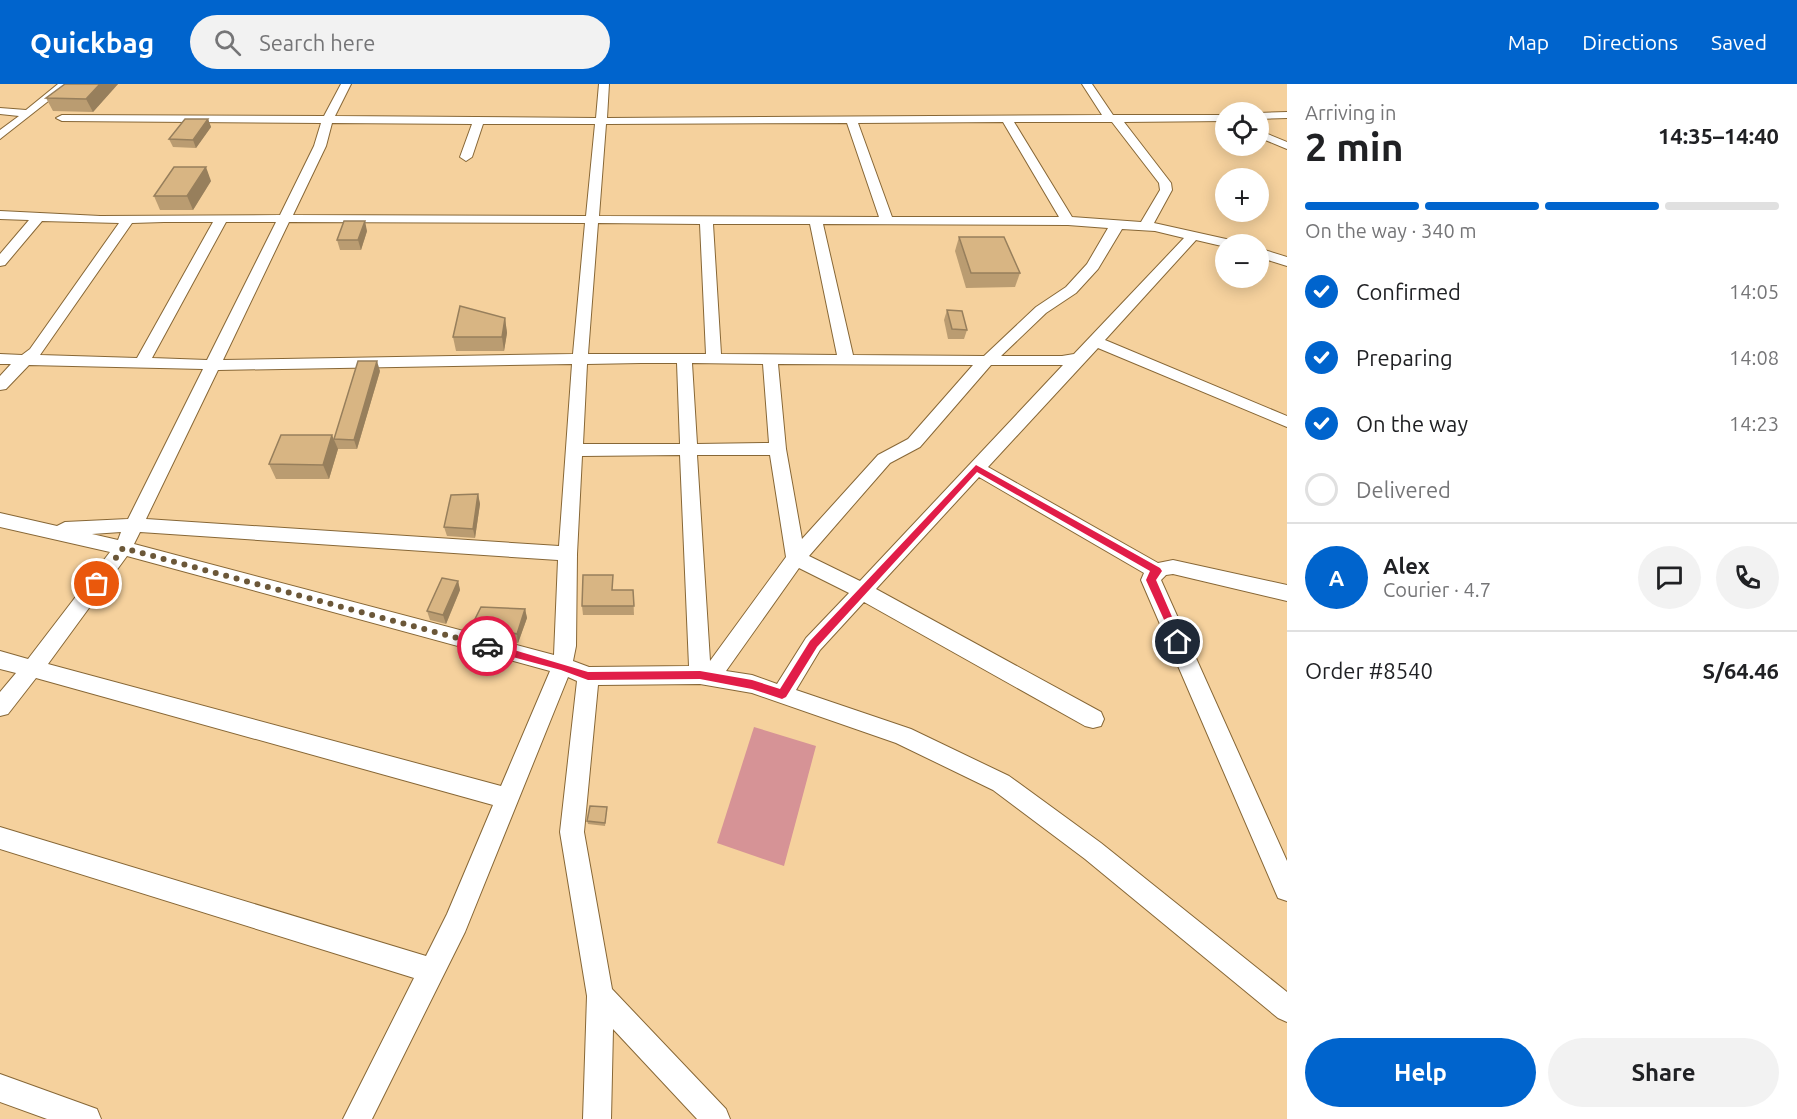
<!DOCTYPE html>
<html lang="en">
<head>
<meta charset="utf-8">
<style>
	body { margin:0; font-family:Ubuntu,sans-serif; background:#f2f2f2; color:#202124; height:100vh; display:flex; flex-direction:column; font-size:22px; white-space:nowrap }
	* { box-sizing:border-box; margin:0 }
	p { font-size:20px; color:#757577 }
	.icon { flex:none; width:33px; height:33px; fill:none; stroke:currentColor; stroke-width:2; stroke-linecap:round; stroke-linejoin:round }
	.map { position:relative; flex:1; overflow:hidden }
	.panel { display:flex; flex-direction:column; background:#fff; width:510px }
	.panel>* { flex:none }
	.tools { position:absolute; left:1215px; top:18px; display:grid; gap:12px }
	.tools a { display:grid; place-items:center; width:54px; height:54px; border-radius:50%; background:#fff; box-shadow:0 3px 15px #0003; font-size:30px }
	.pin { position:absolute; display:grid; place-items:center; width:51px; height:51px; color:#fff; margin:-26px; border:3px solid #fff; border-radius:50%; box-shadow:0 2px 6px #0007 }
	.courier { position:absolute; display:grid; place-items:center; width:60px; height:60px; margin:-30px; border:4px solid #e11d48; border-radius:50%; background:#fff; color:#222; box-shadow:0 2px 8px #0007 }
	.headline em { font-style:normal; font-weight:600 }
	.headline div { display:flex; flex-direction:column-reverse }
	.headline { display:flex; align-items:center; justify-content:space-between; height:102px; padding:0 18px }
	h1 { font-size:39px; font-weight:600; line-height:45px }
	.bar { display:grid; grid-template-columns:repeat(4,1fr); gap:9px 6px; align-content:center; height:72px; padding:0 18px }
	.bar i { height:8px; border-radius:4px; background:#e0e0e0 }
	.bar .current { background:#0064cd }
	.bar p { grid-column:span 4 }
	.line { display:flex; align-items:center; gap:15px; padding:0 18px; border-top:2px solid #e0e0e0 }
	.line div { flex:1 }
	.round { display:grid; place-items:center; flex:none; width:63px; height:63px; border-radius:32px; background:#f2f2f2 }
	ol { padding:0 18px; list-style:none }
	li { display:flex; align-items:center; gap:18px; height:66px }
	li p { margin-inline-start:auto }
	li .icon { padding:6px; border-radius:50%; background:#0064cd; color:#fff; stroke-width:4 }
	li:last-child { color:#757577 }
	li i { width:33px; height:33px; border:3px solid #e0e0e0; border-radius:50% }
	.action { display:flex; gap:12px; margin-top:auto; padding:12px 18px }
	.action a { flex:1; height:69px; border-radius:36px; background:#0064cd; color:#fff; font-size:24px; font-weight:600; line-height:69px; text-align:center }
	.action a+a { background:#f2f2f2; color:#202124 }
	header { display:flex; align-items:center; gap:36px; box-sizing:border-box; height:84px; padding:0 30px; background:#0064cd; color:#fff }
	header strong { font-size:28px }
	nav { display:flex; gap:33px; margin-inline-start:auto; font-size:21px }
	.search { width:420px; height:54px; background:#f2f2f2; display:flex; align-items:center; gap:15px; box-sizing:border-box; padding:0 21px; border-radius:33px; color:#757577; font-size:22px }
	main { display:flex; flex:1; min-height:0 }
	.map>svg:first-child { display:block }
</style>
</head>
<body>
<header>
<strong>Quickbag</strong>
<div class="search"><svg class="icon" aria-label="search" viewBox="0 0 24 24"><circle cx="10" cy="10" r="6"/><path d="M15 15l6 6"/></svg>Search here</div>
<nav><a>Map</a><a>Directions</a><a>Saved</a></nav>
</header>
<main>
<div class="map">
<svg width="1287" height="1035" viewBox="0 0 1287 1035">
	<rect width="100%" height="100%" fill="#f5d19d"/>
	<path fill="#d69396" d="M 754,643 L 816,662 L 784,782 L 717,759 Z"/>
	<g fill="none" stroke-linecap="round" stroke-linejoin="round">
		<g stroke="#876736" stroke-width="2">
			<g id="minor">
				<path d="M 58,0 L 70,0 L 0,55 L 0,46 L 19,32 L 0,30 L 0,24 L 26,26 Z"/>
				<path d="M 341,0 L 351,0 L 335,32 L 596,34 L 599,0 L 609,0 L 607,34 L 1102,31 L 1082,0 L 1092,0 L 1113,31 L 1226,31 L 1226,37 L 1124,38 L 1171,99 L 1172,106 L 1154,139 L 1235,157 L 1237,160 L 1226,160 L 1226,163 L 1196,156 L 1105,256 L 1287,332 L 1287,343 L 1098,264 L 988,383 L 1158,479 L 1173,476 L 1287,501 L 1287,517 L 1173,490 L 1166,491 L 1161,496 L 1287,777 L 1287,817 L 1278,814 L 1141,496 L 1144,489 L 979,393 L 876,505 L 1101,628 L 1104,635 L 1101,642 L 1093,644 L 1085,642 L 864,518 L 820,566 L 796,606 L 911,645 L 1009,692 L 1101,759 L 1287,908 L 1287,938 L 1278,934 L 1085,775 L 993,706 L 896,659 L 752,609 L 700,600 L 598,601 L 584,748 L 612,905 L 726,1025 L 730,1035 L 697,1035 L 613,945 L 611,1035 L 583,1035 L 587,912 L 560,748 L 577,597 L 568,593 L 465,848 L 372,1035 L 343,1035 L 414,894 L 0,765 L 0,743 L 426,872 L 447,830 L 493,721 L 36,594 L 8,630 L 0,632 L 0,608 L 16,589 L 0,585 L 0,567 L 28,575 L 110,468 L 0,443 L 0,429 L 57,442 L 65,438 L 128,435 L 203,285 L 29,281 L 6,305 L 0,306 L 0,292 L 11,280 L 0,280 L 0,270 L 22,271 L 30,265 L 119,139 L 42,137 L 5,181 L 0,182 L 0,170 L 29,136 L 0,135 L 0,127 L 100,132 L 280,131 L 314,62 L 321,39 L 62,37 L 56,34 L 62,31 L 324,32 ZM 1003,38 L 1059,133 L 892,133 L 858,39 ZM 1014,38 L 1112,38 L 1159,99 L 1160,106 L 1141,138 L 1072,133 ZM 332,39 L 472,40 L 460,73 L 466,77 L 472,73 L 483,40 L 595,40 L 586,132 L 293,131 L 326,62 ZM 847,39 L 879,133 L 599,132 L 606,40 ZM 164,138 L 213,138 L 137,274 L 40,271 L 132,139 ZM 226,138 L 276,138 L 207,276 L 152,274 ZM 289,138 L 585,139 L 573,270 L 223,276 ZM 598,139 L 700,140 L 706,270 L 588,270 ZM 713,140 L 810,140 L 837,271 L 721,270 ZM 823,140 L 1068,141 L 1108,144 L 1087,180 L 1066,203 L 1036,223 L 984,272 L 853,271 ZM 1122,145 L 1155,147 L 1184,154 L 1074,270 L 1062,272 L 1001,272 L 1046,229 L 1076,209 L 1098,185 ZM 641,279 L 677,279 L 680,360 L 583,360 L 587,280 ZM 692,279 L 763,280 L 769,359 L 697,360 ZM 572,280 L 559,462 L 146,435 L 218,286 ZM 778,280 L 973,281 L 908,355 L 878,371 L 802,455 L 786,365 ZM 991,281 L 1063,281 L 860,497 L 809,472 L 890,379 L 920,363 ZM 680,371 L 689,582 L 589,583 L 573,577 L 576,562 L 577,470 L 582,372 ZM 697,371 L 770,371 L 786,473 L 710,577 ZM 121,448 L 118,456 L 92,450 ZM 140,448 L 558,476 L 554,571 L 134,460 ZM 127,472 L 550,587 L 501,702 L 48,580 ZM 799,484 L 849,509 L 806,554 L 777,600 L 752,591 L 726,587 Z"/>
				<path d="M 1287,28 L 1287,34 L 1258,35 L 1258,29 Z"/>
				<path d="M 1258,46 L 1287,58 L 1287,65 L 1258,53 Z"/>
				<path d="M 1258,164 L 1287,173 L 1287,182 L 1258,173 Z"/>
				<path d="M 0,990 L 97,1025 L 101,1035 L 47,1035 L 0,1018 Z"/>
			</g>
		</g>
		<use href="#minor" fill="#fff" fill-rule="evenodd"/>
	</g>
	<g fill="#ba9c71">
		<path d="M 65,0 L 118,0 L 93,28 L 53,27 L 46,14 Z"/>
		<path d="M 208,35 L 211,43 L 196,64 L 173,63 L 169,55 Z"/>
		<path d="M 211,97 L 193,126 L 160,126 L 154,112 Z"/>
		<path d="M 367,147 L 361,166 L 340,166 L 337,156 Z"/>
		<path d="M 959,153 L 1020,189 L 1015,203 L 966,204 L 955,167 Z"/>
		<path d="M 947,226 L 967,246 L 964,255 L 948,255 L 944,236 Z"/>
		<path d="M 505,234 L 507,249 L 504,267 L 456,267 L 453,253 Z"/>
		<path d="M 380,287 L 357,365 L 338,365 L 329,395 L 276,395 L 269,380 L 334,355 Z"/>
		<path d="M 478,410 L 480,420 L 475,454 L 447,452 L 444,443 Z"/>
		<path d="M 458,497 L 460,506 L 446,540 L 430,536 L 427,527 Z"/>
		<path d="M 633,506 L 634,531 L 583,531 L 582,522 Z"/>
		<path d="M 525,525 L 527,534 L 518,559 L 475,548 L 473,539 Z"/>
		<path d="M 607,723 L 605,742 L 588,740 L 587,737 Z"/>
	</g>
	<g fill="#977f5c">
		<path d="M 100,0 L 118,0 L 93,28 L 86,15 Z"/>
		<path d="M 208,35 L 211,43 L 196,64 L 193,56 Z"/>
		<path d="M 206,83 L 211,97 L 193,126 L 187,112 Z"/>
		<path d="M 365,137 L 367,147 L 361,166 L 358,156 Z"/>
		<path d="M 505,234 L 507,249 L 504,267 L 502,253 Z"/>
		<path d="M 377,277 L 380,287 L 357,365 L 354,356 Z"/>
		<path d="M 332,351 L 338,365 L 329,395 L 323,381 Z"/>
		<path d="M 478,410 L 480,420 L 475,454 L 473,445 Z"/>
		<path d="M 458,497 L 460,506 L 446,540 L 443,531 Z"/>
		<path d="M 525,525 L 527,534 L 518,559 L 517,550 Z"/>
	</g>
	<g fill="#d8b583" stroke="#977f5c" stroke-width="1.5">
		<path d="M 65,0 L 100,0 L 86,15 L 46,14 Z"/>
		<path d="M 185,35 L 208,35 L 193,56 L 169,55 Z"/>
		<path d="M 174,83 L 206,83 L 187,112 L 154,112 Z"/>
		<path d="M 344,137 L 365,137 L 358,156 L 337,156 Z"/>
		<path d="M 959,153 L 1004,153 L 1020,189 L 971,189 Z"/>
		<path d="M 460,222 L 505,234 L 502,253 L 453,253 Z"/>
		<path d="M 947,226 L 962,227 L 967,246 L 952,245 Z"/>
		<path d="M 358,277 L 377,277 L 364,322 L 354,356 L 334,355 Z"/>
		<path d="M 281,351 L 332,351 L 323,381 L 269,380 Z"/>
		<path d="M 478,410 L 473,445 L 444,443 L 451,411 Z"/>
		<path d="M 583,491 L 613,491 L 612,506 L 633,506 L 634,522 L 582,522 Z"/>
		<path d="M 442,494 L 458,497 L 443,531 L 427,527 Z"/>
		<path d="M 481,523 L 525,525 L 517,550 L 473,539 Z"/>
		<path d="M 590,722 L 607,723 L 605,739 L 587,737 Z"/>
	</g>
	<path fill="#e11d48" d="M 976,381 L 1160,484 L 1162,487 L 1156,496 L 1183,558 L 1182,560 L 1175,560 L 1146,496 L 1150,487 L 977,388 L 817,563 L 786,613 L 782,615 L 752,605 L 700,595 L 588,596 L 561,586 L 487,566 L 482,562 L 487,558 L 588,588 L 700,587 L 752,596 L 780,605 L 810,557 Z"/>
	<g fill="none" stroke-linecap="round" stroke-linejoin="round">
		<path stroke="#6b5738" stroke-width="6" stroke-dasharray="0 10.8" d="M 97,500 L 123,464 L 487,562"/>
	</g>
</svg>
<div class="tools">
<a><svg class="icon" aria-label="locate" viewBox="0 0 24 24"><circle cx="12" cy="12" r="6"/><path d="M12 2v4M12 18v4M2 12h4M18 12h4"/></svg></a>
<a>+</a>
<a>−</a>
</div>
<div class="pin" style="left:97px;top:500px;background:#ea580c"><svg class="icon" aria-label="bag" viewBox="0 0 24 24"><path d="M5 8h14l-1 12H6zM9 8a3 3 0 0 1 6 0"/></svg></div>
<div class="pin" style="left:1178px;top:558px;background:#1f2937"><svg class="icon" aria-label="home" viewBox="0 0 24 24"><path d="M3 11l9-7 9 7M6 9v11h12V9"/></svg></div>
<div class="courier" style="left:487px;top:562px"><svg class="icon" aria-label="car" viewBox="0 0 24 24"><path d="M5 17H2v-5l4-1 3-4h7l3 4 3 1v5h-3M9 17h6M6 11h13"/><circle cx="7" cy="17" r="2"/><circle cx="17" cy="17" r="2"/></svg></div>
</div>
<section class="panel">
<div class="headline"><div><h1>2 min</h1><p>Arriving in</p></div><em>14:35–14:40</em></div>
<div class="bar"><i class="current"></i><i class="current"></i><i class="current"></i><i></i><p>On the way · 340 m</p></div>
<ol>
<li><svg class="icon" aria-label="check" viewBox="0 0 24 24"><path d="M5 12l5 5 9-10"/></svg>Confirmed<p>14:05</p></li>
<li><svg class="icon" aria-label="check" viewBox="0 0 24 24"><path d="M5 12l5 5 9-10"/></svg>Preparing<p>14:08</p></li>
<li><svg class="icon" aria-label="check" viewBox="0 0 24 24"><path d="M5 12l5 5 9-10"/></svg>On the way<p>14:23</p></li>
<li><i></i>Delivered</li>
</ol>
<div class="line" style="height:108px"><b class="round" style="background:#0064cd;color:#fff">A</b><div><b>Alex</b><p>Courier · 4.7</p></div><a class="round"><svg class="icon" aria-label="chat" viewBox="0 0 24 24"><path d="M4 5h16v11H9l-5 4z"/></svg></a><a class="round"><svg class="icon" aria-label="phone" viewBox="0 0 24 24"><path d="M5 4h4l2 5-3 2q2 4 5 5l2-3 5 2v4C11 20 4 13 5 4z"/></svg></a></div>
<div class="line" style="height:78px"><div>Order #8540</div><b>S/64.46</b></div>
<div class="action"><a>Help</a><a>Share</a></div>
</section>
</main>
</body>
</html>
